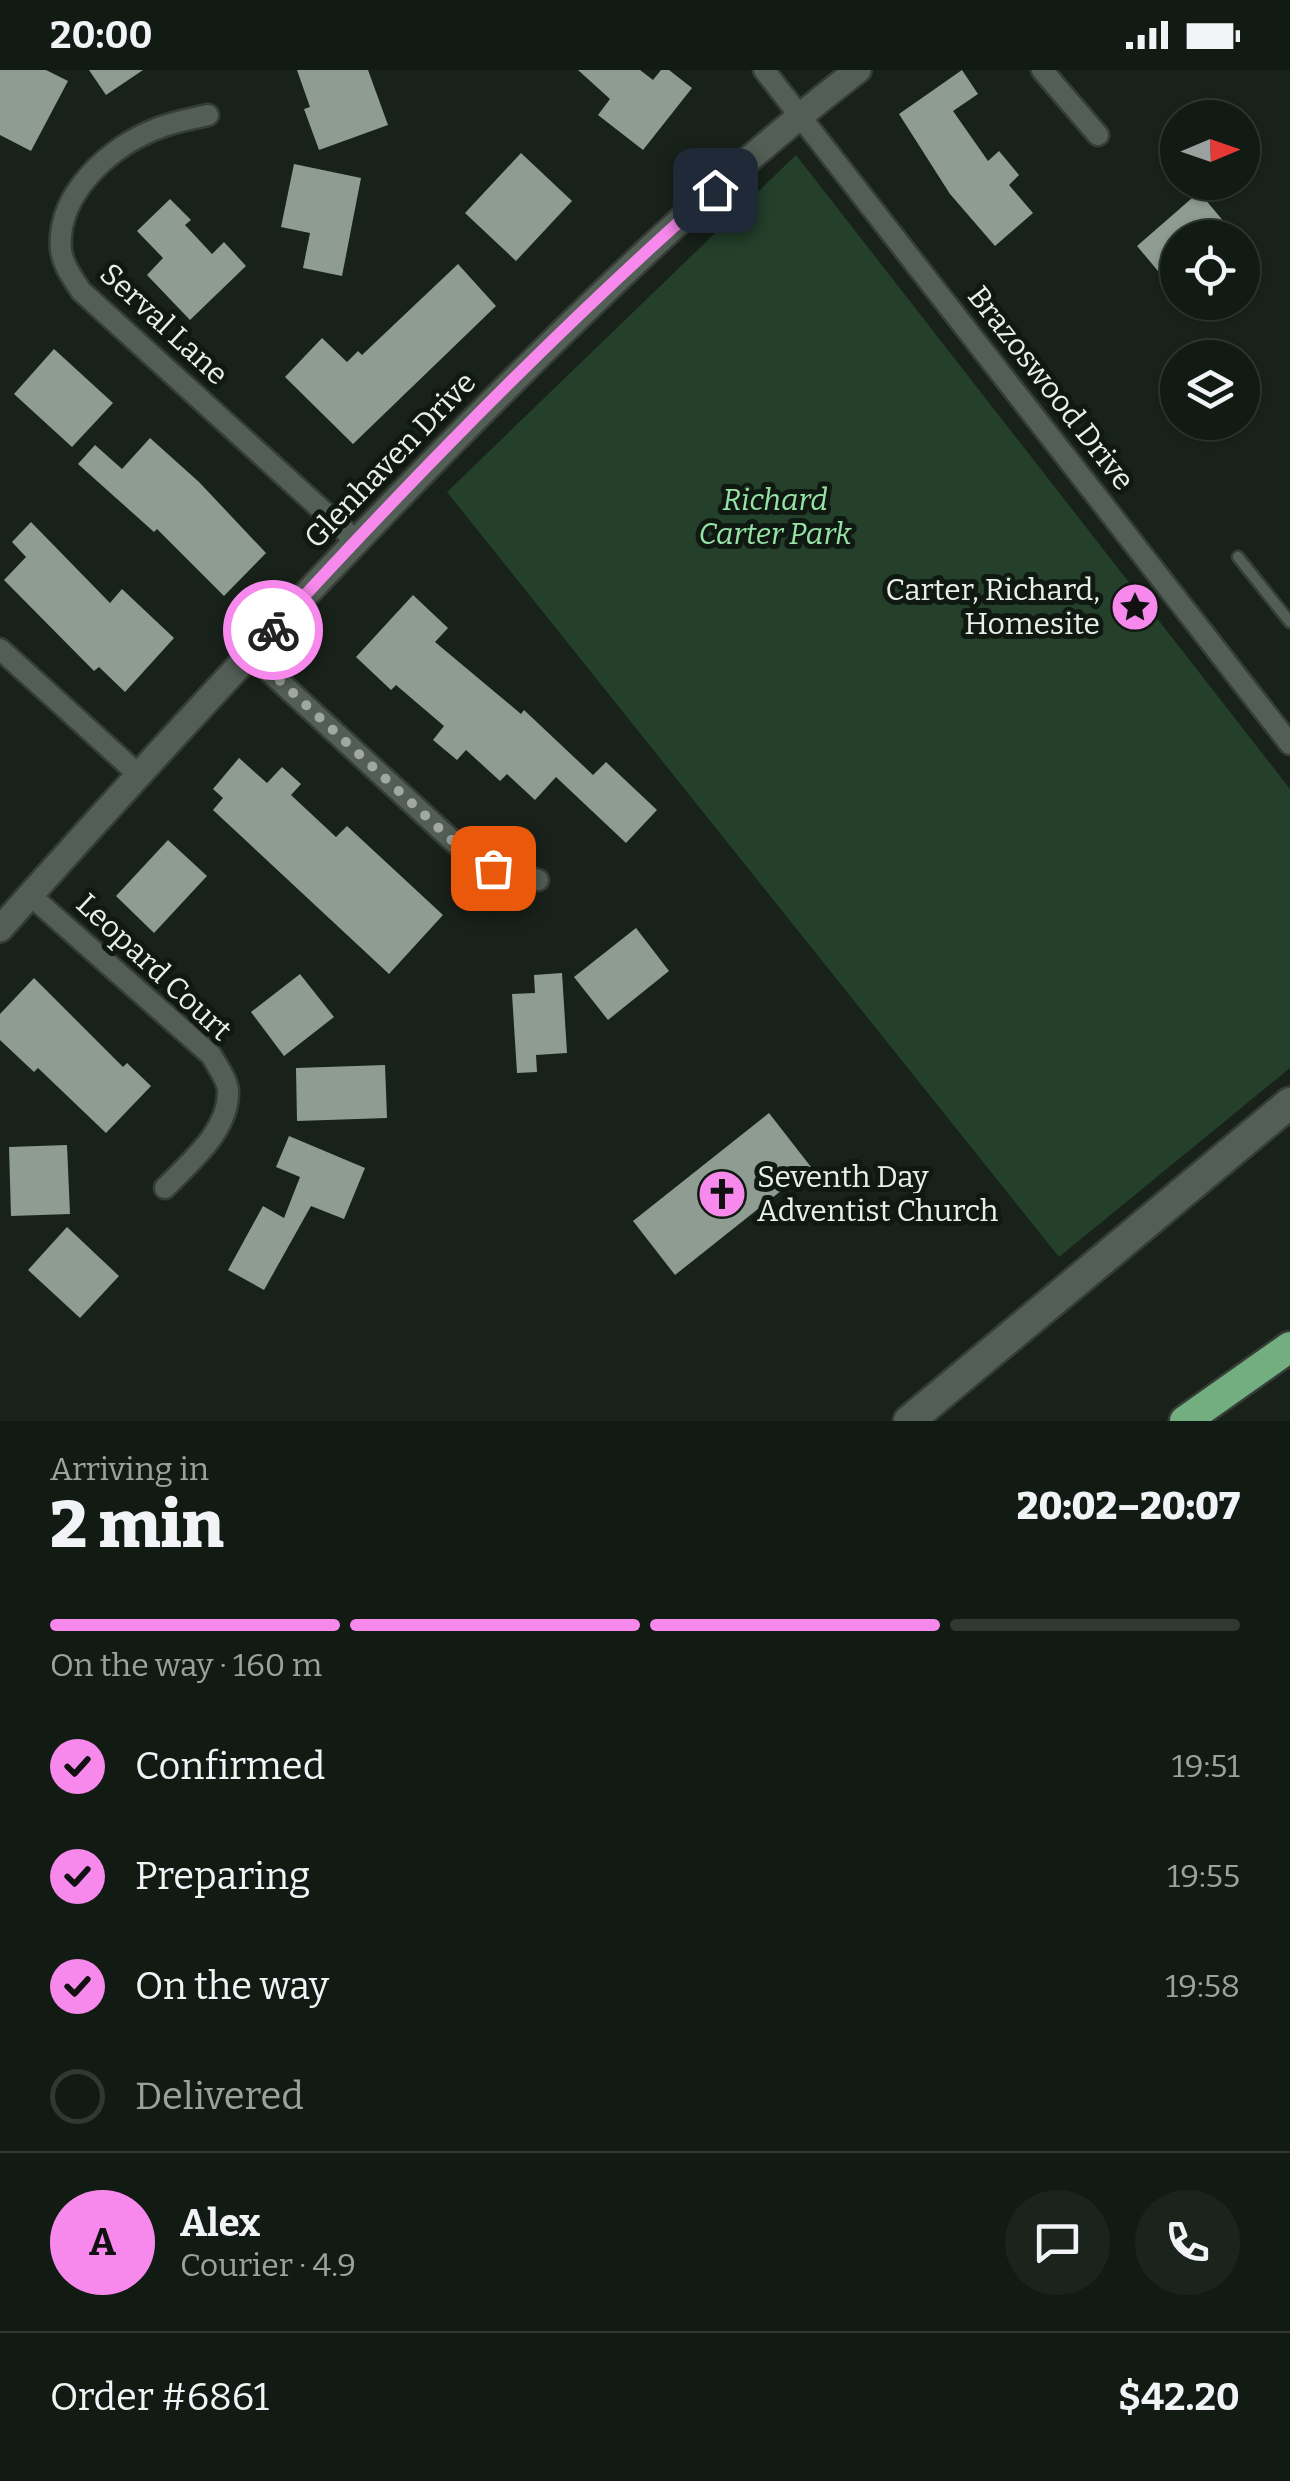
<!DOCTYPE html>
<html lang="en">
<head>
<meta charset="utf-8">
<style>
	body { margin:0; font-family:Bitter,serif; background:#1b231d; color:#f1f3f6; height:100vh; display:flex; flex-direction:column; font-size:38px; white-space:nowrap }
	* { box-sizing:border-box; margin:0 }
	p { font-size:32px; color:#9ca1a0 }
	.icon { flex:none; width:55px; height:55px; fill:none; stroke:currentColor; stroke-width:2; stroke-linecap:round; stroke-linejoin:round }
	.map { position:relative; height:1351px; overflow:hidden }
	.side { display:flex; flex-direction:column; background:#121a14; flex:1 }
	.side>* { flex:none }
	.needle { width:65px; rotate:88deg }
	.fabs { position:absolute; left:1160px; top:30px; display:grid; gap:20px }
	.fabs a { display:grid; place-items:center; width:100px; height:100px; border-radius:50%; background:#121a14; box-shadow:0 2px 8px #0004,0 0 0 2px #313834; font-size:50px }
	.pin { position:absolute; display:grid; place-items:center; width:85px; height:85px; color:#fff; margin:-42px; border-radius:20px; box-shadow:0 5px 15px #0006 }
	.courier { position:absolute; display:grid; place-items:center; width:100px; height:100px; margin:-50px; border:8px solid #f788ec; border-radius:50%; background:#fff; color:#222; box-shadow:0 2px 12px #0007 }
	.head em { font-style:normal; font-weight:800 }
	.head div { display:flex; flex-direction:column-reverse }
	.head { display:flex; align-items:center; justify-content:space-between; height:170px; padding:0 50px }
	h1 { font-size:65px; font-weight:800; line-height:75px }
	.bar { display:grid; grid-template-columns:repeat(4,1fr); gap:15px 10px; align-content:center; height:120px; padding:0 50px }
	.bar i { height:12px; border-radius:8px; background:#313834 }
	.bar .selected { background:#f788ec }
	.bar p { grid-column:span 4 }
	.line { display:flex; align-items:center; gap:25px; padding:0 50px; border-top:2px solid #313834 }
	.line div { flex:1 }
	.round { display:grid; place-items:center; flex:none; width:105px; height:105px; border-radius:52px; background:#1b231d }
	ol { padding:0 50px; list-style:none }
	li { display:flex; align-items:center; gap:30px; height:110px }
	li p { margin-inline-start:auto }
	li .icon { padding:10px; border-radius:50%; background:#f788ec; color:#111; stroke-width:4 }
	li:last-child { color:#9ca1a0 }
	li i { width:55px; height:55px; border:5px solid #313834; border-radius:50% }
	.status { display:flex; justify-content:space-between; align-items:center; height:70px; padding:0 50px; background:#121a14; direction:ltr }
	.status svg { height:28px; fill:currentColor }
	.map>svg:first-child { display:block }
</style>
</head>
<body>
<div class="status"><b>20:00</b><svg viewBox="0 0 49 12"><path d="M0 12V9h3v3zM5 12V6h3v6zM10 12V3h3v9zM15 12V0h3v12zM26 1h20v11H26zM47 4h2v5h-2z"/></svg></div>
<div class="map">
<svg width="1290" height="1351" viewBox="0 0 1290 1351">
	<rect width="100%" height="100%" fill="#18221a"/>
	<path fill="#24402b" d="M 796,85 L 1290,719 L 1290,998 L 1059,1187 L 447,422 Z"/>
	<g fill="#8f9c91">
		<path d="M 0,0 L 46,0 L 68,11 L 31,81 L 0,65 Z"/>
		<path d="M 89,0 L 143,0 L 106,25 Z"/>
		<path d="M 297,0 L 368,0 L 388,55 L 319,80 L 304,39 L 310,37 Z"/>
		<path d="M 578,0 L 640,0 L 653,10 L 661,0 L 669,0 L 692,18 L 643,80 L 598,45 L 610,29 Z"/>
		<path d="M 962,0 L 978,24 L 953,41 L 988,91 L 999,81 L 1019,105 L 1009,115 L 1033,143 L 995,176 L 950,124 L 899,44 Z"/>
		<path d="M 521,83 L 572,131 L 516,191 L 465,143 Z"/>
		<path d="M 294,94 L 361,108 L 342,206 L 303,198 L 310,163 L 281,157 Z"/>
		<path d="M 1199,122 L 1225,153 L 1209,168 L 1178,168 L 1178,194 L 1163,207 L 1137,176 Z"/>
		<path d="M 170,129 L 191,150 L 185,155 L 212,184 L 224,172 L 246,196 L 190,250 L 147,205 L 163,188 L 137,161 Z"/>
		<path d="M 458,194 L 496,236 L 353,374 L 285,307 L 322,268 L 347,292 L 358,281 L 362,285 Z"/>
		<path d="M 54,279 L 113,333 L 72,377 L 14,324 Z"/>
		<path d="M 150,368 L 199,412 L 266,483 L 224,526 L 157,459 L 154,462 L 78,394 L 95,375 L 122,399 Z"/>
		<path d="M 31,452 L 110,533 L 122,519 L 174,568 L 125,622 L 99,597 L 94,601 L 4,510 L 26,487 L 12,472 Z"/>
		<path d="M 413,525 L 448,558 L 435,572 L 521,644 L 524,640 L 593,705 L 606,692 L 657,740 L 626,773 L 556,707 L 535,730 L 507,704 L 500,711 L 466,680 L 457,690 L 433,670 L 444,656 L 396,615 L 391,620 L 356,587 Z"/>
		<path d="M 239,688 L 267,713 L 282,697 L 301,714 L 291,725 L 336,767 L 347,756 L 443,845 L 389,904 L 213,740 L 223,728 L 213,719 Z"/>
		<path d="M 168,770 L 207,806 L 154,863 L 116,826 Z"/>
		<path d="M 636,858 L 669,901 L 608,950 L 574,907 Z"/>
		<path d="M 562,903 L 567,983 L 536,985 L 537,1002 L 517,1003 L 512,924 L 535,923 L 534,905 Z"/>
		<path d="M 300,904 L 334,947 L 284,986 L 251,942 Z"/>
		<path d="M 34,908 L 123,997 L 127,993 L 151,1016 L 106,1063 L 38,998 L 34,1002 L 0,970 L 0,944 Z"/>
		<path d="M 385,995 L 387,1048 L 297,1051 L 296,998 Z"/>
		<path d="M 769,1043 L 811,1097 L 675,1205 L 633,1151 Z"/>
		<path d="M 289,1066 L 365,1098 L 344,1149 L 311,1136 L 264,1220 L 228,1200 L 263,1136 L 284,1148 L 300,1107 L 276,1097 Z"/>
		<path d="M 67,1075 L 70,1144 L 11,1146 L 9,1077 Z"/>
		<path d="M 67,1157 L 119,1206 L 80,1248 L 28,1200 Z"/>
	</g>
	<g fill="none" stroke-linecap="round" stroke-linejoin="round">
		<g stroke="#363d37" stroke-width="15">
			<path id="service" d="M 1238,487 L 1290,552"/>
		</g>
		<g stroke="#363d37" stroke-width="25">
			<g id="minor">
				<path d="M 764,0 L 1290,674"/>
				<path d="M 1042,0 L 1098,65"/>
				<path d="M 208,45 C 191,49 172,52 156,59 C 109,77 56,125 61,180 C 63,196 73,208 81,221 L 355,470"/>
				<path d="M 0,579 L 139,705"/>
				<path d="M 251,585 L 455,773 L 493,798 L 538,810"/>
				<path d="M 30,825 L 211,985 C 216,994 227,1009 228,1020 C 230,1060 190,1092 165,1118"/>
			</g>
		</g>
		<g stroke="#363d37" stroke-width="30">
			<path id="tertiary" d="M 0,859 C 156,684 314,512 479,345 C 600,224 722,105 858,0"/>
		</g>
		<g stroke="#363d37" stroke-width="35">
			<path id="secondary" d="M 909,1351 L 1290,1033"/>
		</g>
		<g stroke="#363d37" stroke-width="35">
			<path id="motorway" d="M 1185,1351 L 1290,1277"/>
		</g>
		<use href="#service" stroke="#535f56" stroke-width="10"/>
		<use href="#minor" stroke="#535f56" stroke-width="20"/>
		<use href="#tertiary" stroke="#535f56" stroke-width="25"/>
		<use href="#secondary" stroke="#535f56" stroke-width="30"/>
		<use href="#motorway" stroke="#73ae81" stroke-width="30"/>
	</g>
	<g fill="none" stroke-linecap="round" stroke-linejoin="round">
		<path stroke="#a0a8a1" stroke-width="10" stroke-dasharray="0 18" d="M 273,560 L 251,584 L 456,774 L 493,798"/>
		<path stroke="#f788ec" stroke-width="12" d="M 273,560 C 413,407 559,257 715,120"/>
	</g>
	<defs>
		<g id="sight-disc" transform="scale(2.5)"><circle r="9.5" fill="#f788ec" stroke="#0f1911"/><path d="M0-6L1.8-2.2L6-1.7L2.9 1.2L3.7 5.4L0 3.3L-3.7 5.4L-2.9 1.2L-6-1.7L-1.8-2.2Z" fill="#111"/></g>
		<g id="church-disc" transform="scale(2.5)"><circle r="9.5" fill="#f788ec" stroke="#0f1911"/><path d="M-1.2-6h2.4v3.5h3.3v2.4h-3.3V6h-2.4V-.1h-3.3v-2.4h3.3Z" fill="#111"/></g>
	</defs>
	<g fill-rule="evenodd">
		<use href="#sight-disc" x="1135" y="537"/>
		<use href="#church-disc" x="722" y="1124"/>
	</g>
	<g text-anchor="middle" stroke-width="10" stroke-linejoin="round" paint-order="stroke">
		<g font-size="30" fill="#e9f0ea" stroke="#0f1911">
			<text transform="translate(164 254) rotate(43)" y="10">Serval Lane</text>
			<text transform="translate(1051 318) rotate(52)" y="10">Brazoswood Drive</text>
			<text transform="translate(390 390) rotate(-46)" y="10">Glenhaven Drive</text>
			<text transform="translate(154 897) rotate(43)" y="10">Leopard Court</text>
		</g>
		<g font-size="30" font-style="italic" fill="#96e3a8" stroke="#0f1911">
			<text x="775" y="440">Richard<tspan x="775" dy="34">Carter Park</tspan></text>
		</g>
		<g font-size="30" fill="#e9f0ea" stroke="#0f1911" text-anchor="end">
			<text x="1100" y="530">Carter, Richard,<tspan x="1100" dy="34">Homesite</tspan></text>
			<text x="757" y="1117" text-anchor="start">Seventh Day<tspan x="757" dy="34">Adventist Church</tspan></text>
		</g>
	</g>
</svg>
<div class="fabs">
<a><svg class="needle" viewBox="-14 -14 28 28"><path d="M0-13l5 13h-10z" fill="#e53935"/><path d="M0 13l5-13h-10z" fill="#9ca1a0"/></svg></a>
<a><svg class="icon" aria-label="locate" viewBox="0 0 24 24"><circle cx="12" cy="12" r="6"/><path d="M12 2v4M12 18v4M2 12h4M18 12h4"/></svg></a>
<a><svg class="icon" aria-label="layers" viewBox="0 0 24 24"><path d="M12 4l9 5-9 5-9-5zM3 14l9 5 9-5"/></svg></a>
</div>
<div class="pin" style="left:493px;top:798px;background:#ea580c"><svg class="icon" aria-label="bag" viewBox="0 0 24 24"><path d="M5 8h14l-1 12H6zM9 8a3 3 0 0 1 6 0"/></svg></div>
<div class="pin" style="left:715px;top:120px;background:#1f2937"><svg class="icon" aria-label="home" viewBox="0 0 24 24"><path d="M3 11l9-7 9 7M6 9v11h12V9"/></svg></div>
<div class="courier" style="left:273px;top:560px"><svg class="icon" aria-label="bike" viewBox="0 0 24 24"><circle cx="6" cy="16" r="4"/><circle cx="18" cy="16" r="4"/><path d="M6 16l4-8h5l3 8M10 8l3 8H6M13 5h3"/></svg></div>
</div>
<section class="side">
<div class="head"><div><h1>2 min</h1><p>Arriving in</p></div><em>20:02–20:07</em></div>
<div class="bar"><i class="selected"></i><i class="selected"></i><i class="selected"></i><i></i><p>On the way · 160 m</p></div>
<ol>
<li><svg class="icon" aria-label="check" viewBox="0 0 24 24"><path d="M5 12l5 5 9-10"/></svg>Confirmed<p>19:51</p></li>
<li><svg class="icon" aria-label="check" viewBox="0 0 24 24"><path d="M5 12l5 5 9-10"/></svg>Preparing<p>19:55</p></li>
<li><svg class="icon" aria-label="check" viewBox="0 0 24 24"><path d="M5 12l5 5 9-10"/></svg>On the way<p>19:58</p></li>
<li><i></i>Delivered</li>
</ol>
<div class="line" style="height:180px"><b class="round" style="background:#f788ec;color:#111">A</b><div><b>Alex</b><p>Courier · 4.9</p></div><a class="round"><svg class="icon" aria-label="chat" viewBox="0 0 24 24"><path d="M4 5h16v11H9l-5 4z"/></svg></a><a class="round"><svg class="icon" aria-label="phone" viewBox="0 0 24 24"><path d="M5 4h4l2 5-3 2q2 4 5 5l2-3 5 2v4C11 20 4 13 5 4z"/></svg></a></div>
<div class="line" style="height:130px"><div>Order #6861</div><b>$42.20</b></div>
</section>
</body>
</html>
